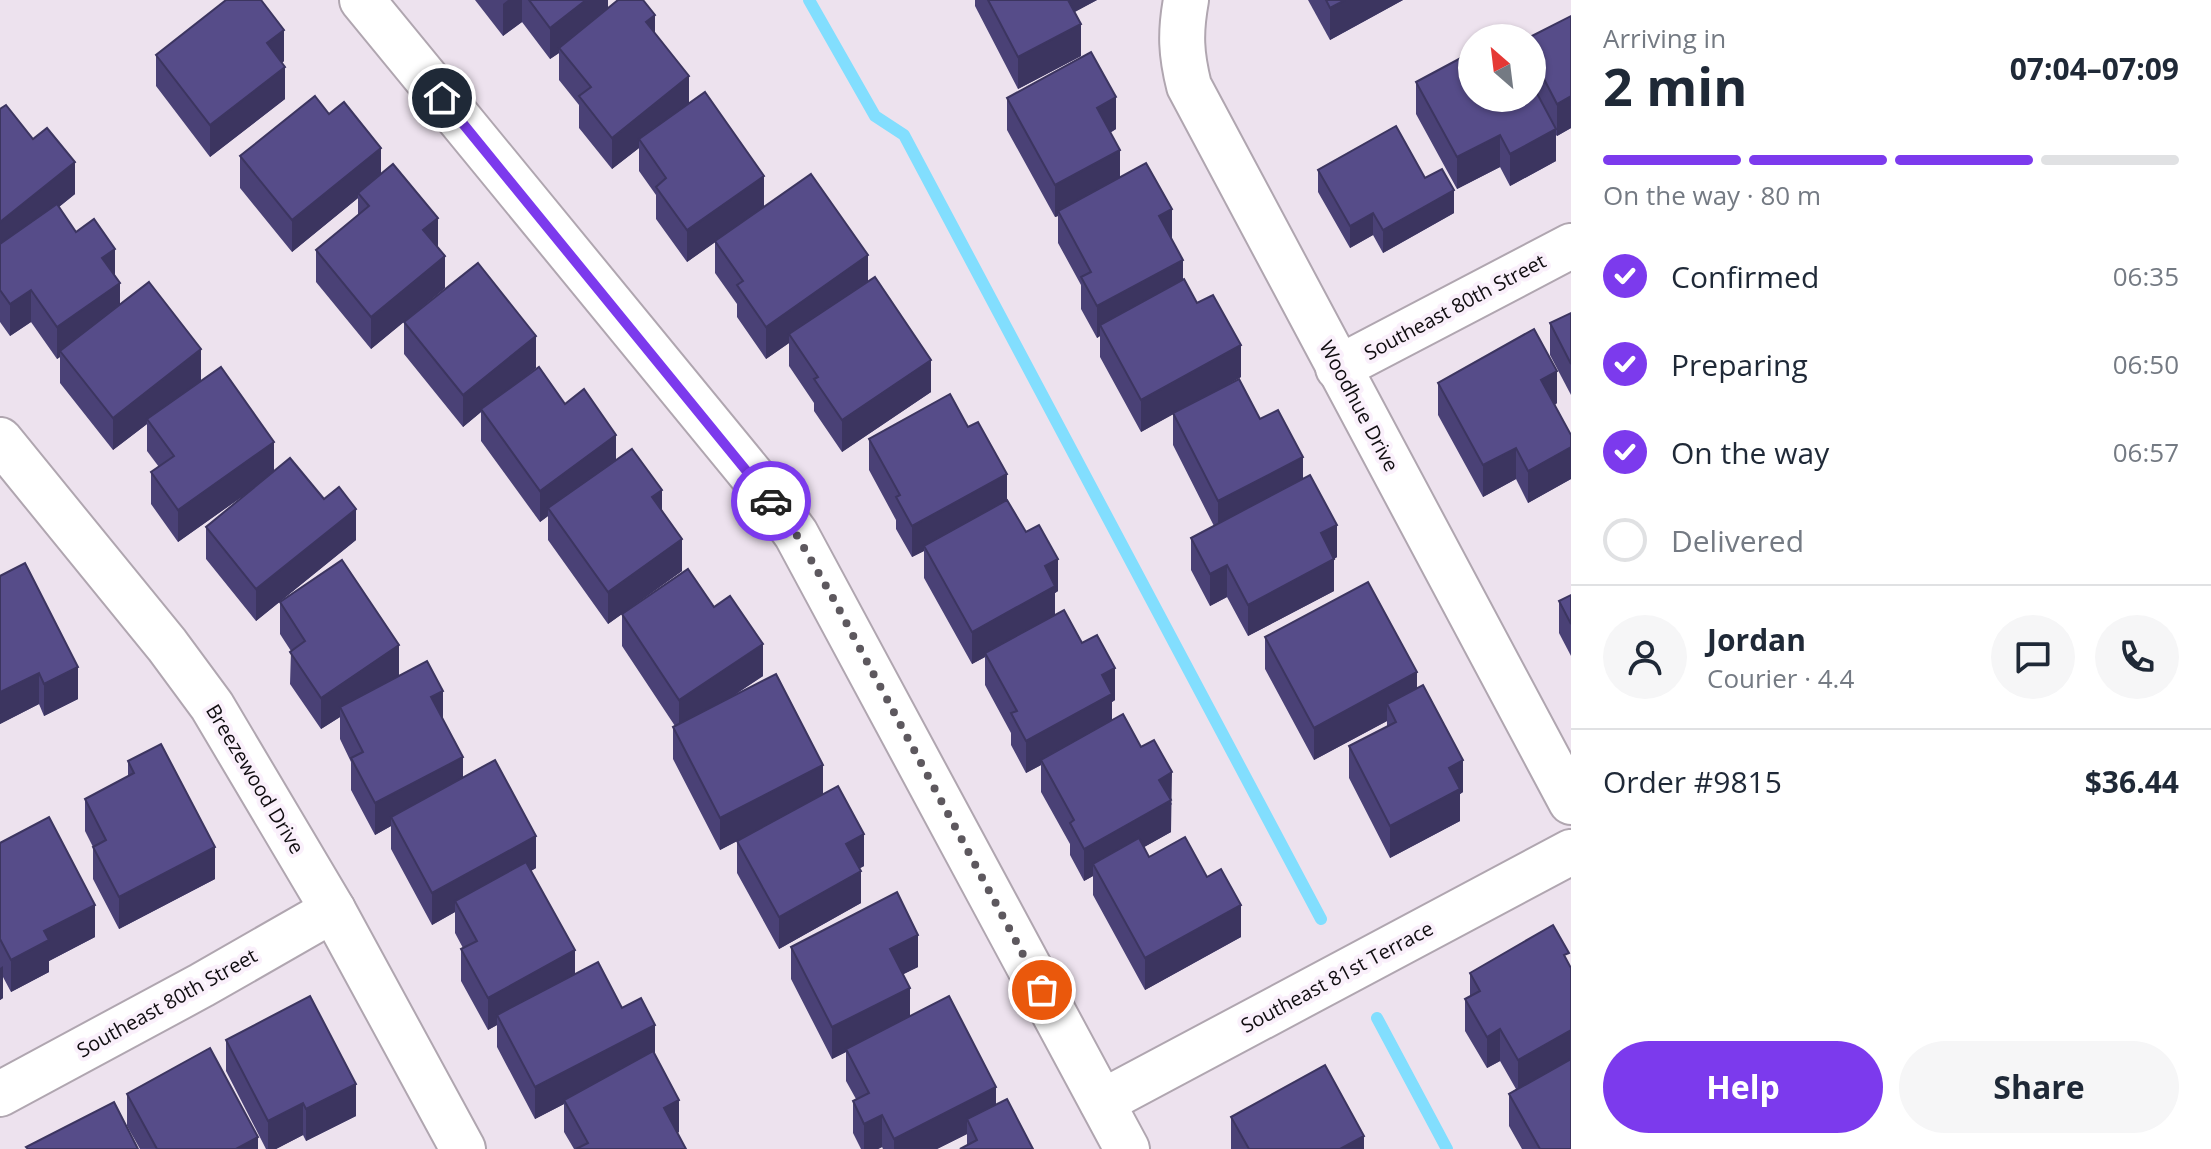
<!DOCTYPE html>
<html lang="en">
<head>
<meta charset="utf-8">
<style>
	body { margin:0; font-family:"Open Sans",sans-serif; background:#f6f6f7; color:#1f2937; height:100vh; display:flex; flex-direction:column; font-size:30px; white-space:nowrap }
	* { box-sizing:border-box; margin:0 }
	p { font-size:26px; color:#747a83 }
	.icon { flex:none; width:44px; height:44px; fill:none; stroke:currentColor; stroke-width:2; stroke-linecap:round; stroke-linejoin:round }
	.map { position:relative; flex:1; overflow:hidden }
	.sheet { display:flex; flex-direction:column; background:#fff; width:640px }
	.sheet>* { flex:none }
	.needle { width:52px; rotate:332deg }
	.controls { position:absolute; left:1458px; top:24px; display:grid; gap:16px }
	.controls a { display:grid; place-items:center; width:88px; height:88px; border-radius:50%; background:#fff; box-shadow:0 2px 6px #0004; font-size:40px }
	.pin { position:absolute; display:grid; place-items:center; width:68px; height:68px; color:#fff; margin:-34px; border:4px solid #fff; border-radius:50%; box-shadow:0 2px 8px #0007 }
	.courier { position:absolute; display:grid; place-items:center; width:80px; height:80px; margin:-40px; border:6px solid #7c3aed; border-radius:50%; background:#fff; color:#222; box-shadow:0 2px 10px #0007 }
	.head em { font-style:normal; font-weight:700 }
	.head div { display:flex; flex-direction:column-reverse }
	.head { display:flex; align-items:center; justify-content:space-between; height:136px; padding:0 32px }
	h1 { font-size:52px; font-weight:700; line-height:60px }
	.bar { display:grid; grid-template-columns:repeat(4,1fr); gap:12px 8px; align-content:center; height:96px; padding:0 32px }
	.bar i { height:10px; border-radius:6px; background:#e0e1e3 }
	.bar .active { background:#7c3aed }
	.bar p { grid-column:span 4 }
	.line { display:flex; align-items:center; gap:20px; padding:0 32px; border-top:2px solid #e0e1e3 }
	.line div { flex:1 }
	.round { display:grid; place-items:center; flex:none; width:84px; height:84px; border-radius:42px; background:#f6f6f7 }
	ol { padding:0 32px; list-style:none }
	li { display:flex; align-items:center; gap:24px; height:88px }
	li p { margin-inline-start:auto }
	li .icon { padding:8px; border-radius:50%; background:#7c3aed; color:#fff; stroke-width:4 }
	li:last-child { color:#747a83 }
	li i { width:44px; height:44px; border:4px solid #e0e1e3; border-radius:50% }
	.action { display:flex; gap:16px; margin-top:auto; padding:16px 32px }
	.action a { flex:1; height:92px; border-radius:48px; background:#7c3aed; color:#fff; font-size:32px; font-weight:700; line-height:92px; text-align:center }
	.action a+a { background:#f6f6f7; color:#1f2937 }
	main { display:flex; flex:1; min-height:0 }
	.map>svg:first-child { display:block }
</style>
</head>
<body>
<main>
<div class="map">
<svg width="1571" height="1149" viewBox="0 0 1571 1149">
	<rect width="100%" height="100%" fill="#ede2ee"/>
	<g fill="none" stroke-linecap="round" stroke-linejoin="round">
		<g stroke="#82defe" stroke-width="12">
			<path d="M 809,0 L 875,116 L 904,135 L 1321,919"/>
			<path d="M 1377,1018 L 1447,1149"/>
		</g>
		<g stroke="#b0a6b0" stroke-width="48">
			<g id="minor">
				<path d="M 362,0 L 763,489 L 796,534 L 1127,1149"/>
				<path d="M 1186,0 C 1180,33 1181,54 1189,86 L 1571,802"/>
				<path d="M 1338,368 L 1571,246"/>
				<path d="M 0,440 L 167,645 L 212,706 L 333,910 L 463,1149"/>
				<path d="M 0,1094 L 202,985 L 333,910"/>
				<path d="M 1102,1102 L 1571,852"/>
			</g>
		</g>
		<use href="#minor" stroke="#fff" stroke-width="44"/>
	</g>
	<g fill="#4a4176">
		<path d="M 475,0 L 608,0 L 608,8 L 655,34 L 689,103 L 764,207 L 868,281 L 931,392 L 842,452 L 814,411 L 814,403 L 789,366 L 789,343 L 766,359 L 737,317 L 737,304 L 715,273 L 715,242 L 687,262 L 656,219 L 656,195 L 639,171 L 639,148 L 612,169 L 579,128 L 579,105 L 559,80 L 559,53 L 550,59 L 522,22 L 503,36 Z"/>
		<path d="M 975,0 L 1097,0 L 1074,12 L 1081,56 L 1018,89 L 975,6 Z"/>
		<path d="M 1308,0 L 1403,0 L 1330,40 Z"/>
		<path d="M 1571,16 L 1571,128 L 1557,136 L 1556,135 L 1556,161 L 1510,186 L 1500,167 L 1457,189 L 1416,114 L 1416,82 L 1532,98 L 1532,56 Z"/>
		<path d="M 156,55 L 284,61 L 282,63 L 285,99 L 210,157 L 156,86 Z"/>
		<path d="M 1007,98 L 1116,129 L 1110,133 L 1120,178 L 1172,240 L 1183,279 L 1241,377 L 1218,390 L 1260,419 L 1303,479 L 1337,557 L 1334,559 L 1334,591 L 1248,636 L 1227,597 L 1210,606 L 1191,570 L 1191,538 L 1214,526 L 1173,445 L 1173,414 L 1141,432 L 1100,357 L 1100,336 L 1097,338 L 1081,309 L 1081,285 L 1058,243 L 1058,216 L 1055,217 L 1007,130 Z"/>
		<path d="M 0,109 L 75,194 L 59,207 L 76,232 L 115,276 L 120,305 L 201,381 L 274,471 L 356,540 L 256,621 L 206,559 L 206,527 L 250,491 L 178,542 L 151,504 L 151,472 L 159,467 L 147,451 L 147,424 L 113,450 L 60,383 L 60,357 L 57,359 L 31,322 L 10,336 L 0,322 Z"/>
		<path d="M 240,156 L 381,175 L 438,248 L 445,288 L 371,349 L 316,282 L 316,250 L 358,216 L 358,198 L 292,252 L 240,188 Z"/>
		<path d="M 1318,170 L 1425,178 L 1454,213 L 1383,253 L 1373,235 L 1350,248 L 1318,192 Z"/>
		<path d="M 1571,313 L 1571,395 L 1550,355 L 1550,323 Z"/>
		<path d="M 404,322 L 536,368 L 521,380 L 565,404 L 662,510 L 682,571 L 623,613 L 763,676 L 733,696 L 823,794 L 864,866 L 860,868 L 861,903 L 779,949 L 737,873 L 737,841 L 748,835 L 720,850 L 673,759 L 673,727 L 675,726 L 622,646 L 622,614 L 608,624 L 548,540 L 548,516 L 540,522 L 481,441 L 481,412 L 463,427 L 404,354 Z"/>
		<path d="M 1438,383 L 1557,403 L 1555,405 L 1571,435 L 1571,479 L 1528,503 L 1516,479 L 1483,497 L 1438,415 Z"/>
		<path d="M 869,439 L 1007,501 L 1058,591 L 1055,593 L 1055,614 L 1115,700 L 1112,702 L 1112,721 L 1172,804 L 1171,805 L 1171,832 L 1144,847 L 1149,857 L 1241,937 L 1145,990 L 1093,895 L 1093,876 L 1084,881 L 1070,855 L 1070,844 L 1041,792 L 1041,765 L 1026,773 L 1011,745 L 1011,733 L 985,685 L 985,657 L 972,664 L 924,578 L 924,551 L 912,557 L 896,529 L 896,520 L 869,470 Z"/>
		<path d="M 0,576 L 78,699 L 44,716 L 39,704 L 0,724 Z"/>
		<path d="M 1571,595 L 1571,656 L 1559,633 L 1559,601 Z"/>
		<path d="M 280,602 L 399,676 L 443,719 L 463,778 L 536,868 L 531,871 L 575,974 L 622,1008 L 655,1055 L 679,1132 L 677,1133 L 686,1149 L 574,1149 L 564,1132 L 564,1104 L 535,1119 L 497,1047 L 497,1025 L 488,1030 L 461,981 L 461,949 L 463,948 L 455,933 L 455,912 L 432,925 L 391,849 L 391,826 L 375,835 L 351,790 L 351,762 L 340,739 L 340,717 L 321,729 L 290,684 L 291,651 L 280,634 Z"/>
		<path d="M 1265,637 L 1417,688 L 1463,792 L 1460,794 L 1460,821 L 1390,858 L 1349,778 L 1349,746 L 1387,727 L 1387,721 L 1314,760 L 1265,669 Z"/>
		<path d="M 128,761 L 215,879 L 119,929 L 93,879 L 93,847 L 85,831 L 85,799 L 128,777 Z"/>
		<path d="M 0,843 L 95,937 L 49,961 L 49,972 L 11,992 L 3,977 L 3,998 L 0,1000 Z"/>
		<path d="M 791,947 L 918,967 L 903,974 L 910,1016 L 996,1105 L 1033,1149 L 967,1145 L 967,1134 L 937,1149 L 883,1149 L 882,1147 L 878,1149 L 861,1149 L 853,1133 L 853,1101 L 856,1099 L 846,1081 L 846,1052 L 832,1059 L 791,979 Z"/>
		<path d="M 1569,964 L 1571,1149 L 1522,1149 L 1509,1126 L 1509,1094 L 1516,1089 L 1500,1061 L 1487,1068 L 1465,1031 L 1465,999 L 1470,996 L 1470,973 Z"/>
		<path d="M 226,1040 L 356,1116 L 306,1141 L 303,1135 L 276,1149 L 266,1149 L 226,1071 Z"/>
		<path d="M 127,1094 L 258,1149 L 140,1149 L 127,1126 Z"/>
		<path d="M 1231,1117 L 1364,1149 L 1231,1149 Z"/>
	</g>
	<g fill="#3c3560">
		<path d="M 508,0 L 522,0 L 522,22 L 503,36 L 503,4 Z"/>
		<path d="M 586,0 L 608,0 L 608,16 L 559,48 L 559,53 L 550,59 L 550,28 Z"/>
		<path d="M 1062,0 L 1097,0 L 1062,19 Z"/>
		<path d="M 1345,0 L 1403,0 L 1330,40 L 1330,8 Z"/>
		<path d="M 655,15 L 655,47 L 646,22 Z"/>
		<path d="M 1081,24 L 1081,56 L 1018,89 L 1018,57 Z"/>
		<path d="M 284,30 L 284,61 L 267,75 L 267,43 Z"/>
		<path d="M 285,67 L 285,99 L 210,157 L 210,125 Z"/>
		<path d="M 689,76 L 689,108 L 639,139 L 639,148 L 612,169 L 612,138 Z"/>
		<path d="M 1571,96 L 1571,128 L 1557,136 L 1557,104 Z"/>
		<path d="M 1116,97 L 1116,129 L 1097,140 L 1097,108 Z"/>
		<path d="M 1556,129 L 1556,161 L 1510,186 L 1510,154 Z"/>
		<path d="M 1500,135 L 1500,167 L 1457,189 L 1457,157 Z"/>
		<path d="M 381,148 L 381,180 L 358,193 L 358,198 L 292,252 L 292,220 Z"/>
		<path d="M 1120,150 L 1120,182 L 1058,211 L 1058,216 L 1055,217 L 1055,185 Z"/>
		<path d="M 75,162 L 75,194 L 0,254 L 0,222 Z"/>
		<path d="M 764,176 L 764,208 L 687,262 L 687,230 Z"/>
		<path d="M 1454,190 L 1454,213 L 1383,253 L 1383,230 Z"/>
		<path d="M 1172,209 L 1172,241 L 1159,216 Z"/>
		<path d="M 1373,213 L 1373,235 L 1350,248 L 1350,226 Z"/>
		<path d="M 438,218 L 438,250 L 423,230 Z"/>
		<path d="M 115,249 L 115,281 L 102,258 Z"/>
		<path d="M 868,255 L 868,287 L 789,334 L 789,343 L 766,359 L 766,327 Z"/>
		<path d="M 445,256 L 445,288 L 371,349 L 371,317 Z"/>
		<path d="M 1183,260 L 1183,292 L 1100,325 L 1100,336 L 1097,338 L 1097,306 Z"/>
		<path d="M 120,283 L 120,315 L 60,351 L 60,357 L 57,359 L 57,327 Z"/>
		<path d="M 31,290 L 31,322 L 10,336 L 10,304 Z"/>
		<path d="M 536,336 L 536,368 L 482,411 L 481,409 L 481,412 L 463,427 L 463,395 Z"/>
		<path d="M 1241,345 L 1241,377 L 1141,432 L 1141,400 Z"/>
		<path d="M 201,349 L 201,381 L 147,419 L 147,424 L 113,450 L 113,418 Z"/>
		<path d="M 931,360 L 931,392 L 842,452 L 842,420 Z"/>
		<path d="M 1557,371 L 1557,403 L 1541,412 L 1541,380 Z"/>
		<path d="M 616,435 L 616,467 L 548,508 L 548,516 L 540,522 L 540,491 Z"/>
		<path d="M 274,442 L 274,474 L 178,542 L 178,510 Z"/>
		<path d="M 1571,447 L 1571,479 L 1528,503 L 1528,471 Z"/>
		<path d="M 1516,448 L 1516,479 L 1483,497 L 1483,465 Z"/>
		<path d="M 1303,457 L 1303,489 L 1218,533 L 1218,501 Z"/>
		<path d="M 1007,474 L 1007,506 L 924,546 L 924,551 L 912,557 L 912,526 Z"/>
		<path d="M 662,490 L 662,522 L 652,497 Z"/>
		<path d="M 356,509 L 356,540 L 256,621 L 256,589 Z"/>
		<path d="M 1337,525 L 1337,557 L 1334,559 L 1334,591 L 1248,636 L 1248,605 L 1321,533 Z"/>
		<path d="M 682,539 L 682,571 L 608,624 L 608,592 Z"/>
		<path d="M 1058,559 L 1058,591 L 1055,593 L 1055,617 L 985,653 L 985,657 L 972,664 L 972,632 L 1045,566 Z"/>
		<path d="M 1227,565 L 1227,597 L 1210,606 L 1210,574 Z"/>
		<path d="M 763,644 L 763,676 L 679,731 L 679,700 Z"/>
		<path d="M 399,645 L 399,677 L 340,707 L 340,717 L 321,729 L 321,698 Z"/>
		<path d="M 78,667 L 78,699 L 44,716 L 44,684 Z"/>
		<path d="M 1115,668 L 1115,700 L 1112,702 L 1112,726 L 1041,760 L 1041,765 L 1026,773 L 1026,741 L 1102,675 Z"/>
		<path d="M 1417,672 L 1417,704 L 1387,704 L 1387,721 L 1314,760 L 1314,728 Z"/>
		<path d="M 39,673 L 39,704 L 0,724 L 0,692 Z"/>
		<path d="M 443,691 L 443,723 L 431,697 Z"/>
		<path d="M 463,757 L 463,789 L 391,817 L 391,826 L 375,835 L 375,803 Z"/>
		<path d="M 1463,760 L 1463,792 L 1460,794 L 1460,821 L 1390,858 L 1390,826 L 1449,768 Z"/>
		<path d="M 823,765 L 823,797 L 720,850 L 720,818 Z"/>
		<path d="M 1172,772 L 1171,832 L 1098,873 L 1093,864 L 1093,876 L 1084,881 L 1084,849 L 1159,780 Z"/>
		<path d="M 864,834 L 864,866 L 846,876 L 846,844 Z"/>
		<path d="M 536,836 L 536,868 L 460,910 L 455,901 L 455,912 L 432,925 L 432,893 Z"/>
		<path d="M 215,847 L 215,879 L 119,929 L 119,897 Z"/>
		<path d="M 861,871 L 861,903 L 779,949 L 779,917 Z"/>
		<path d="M 95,905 L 95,937 L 49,961 L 49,972 L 11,992 L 11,960 L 44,931 Z"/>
		<path d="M 1241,905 L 1241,937 L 1145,990 L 1145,958 Z"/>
		<path d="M 918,935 L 918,967 L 890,981 L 890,949 Z"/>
		<path d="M 575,950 L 575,982 L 497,1015 L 497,1025 L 488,1030 L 488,998 Z"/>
		<path d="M 3,966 L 3,998 L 0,1000 L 0,968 Z"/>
		<path d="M 910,988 L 910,1020 L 846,1049 L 846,1052 L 832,1059 L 832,1027 Z"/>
		<path d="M 655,1025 L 655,1057 L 564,1100 L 564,1104 L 535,1119 L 535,1087 Z"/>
		<path d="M 1500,1029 L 1500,1061 L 1487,1068 L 1487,1037 Z"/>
		<path d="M 1571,1030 L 1571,1062 L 1518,1092 L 1518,1060 Z"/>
		<path d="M 356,1084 L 356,1116 L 306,1141 L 306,1109 Z"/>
		<path d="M 996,1087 L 996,1119 L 967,1119 L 967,1134 L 937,1149 L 894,1149 L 894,1139 Z"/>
		<path d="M 679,1100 L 679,1132 L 664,1140 L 664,1108 Z"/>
		<path d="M 303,1103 L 303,1135 L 276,1149 L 268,1149 L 268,1121 Z"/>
		<path d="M 882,1115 L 882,1147 L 878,1149 L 864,1149 L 864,1124 Z"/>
		<path d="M 1364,1136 L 1364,1149 L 1340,1149 Z"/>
		<path d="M 258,1137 L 258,1149 L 236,1149 Z"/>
	</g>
	<g fill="#564c89" stroke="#3c3560" stroke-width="2">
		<path d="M 226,0 L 261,0 L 284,30 L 267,43 L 285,67 L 210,125 L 156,55 Z"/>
		<path d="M 529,0 L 586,0 L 550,28 Z"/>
		<path d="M 618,0 L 643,0 L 655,15 L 646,22 L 689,76 L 612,138 L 579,96 L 591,87 L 559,48 Z"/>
		<path d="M 988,0 L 1068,0 L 1081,24 L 1018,57 Z"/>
		<path d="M 1326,0 L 1345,0 L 1330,8 Z"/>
		<path d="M 1571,16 L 1571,96 L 1557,104 L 1532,56 L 1532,38 L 1528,38 Z"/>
		<path d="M 1091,52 L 1116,97 L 1097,108 L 1120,150 L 1055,185 L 1007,98 Z"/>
		<path d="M 1472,52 L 1472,98 L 1532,98 L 1532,84 L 1556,129 L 1510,154 L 1500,135 L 1457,157 L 1416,82 Z"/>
		<path d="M 705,92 L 764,176 L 687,230 L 656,187 L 666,178 L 639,139 Z"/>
		<path d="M 315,96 L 329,114 L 344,102 L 381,148 L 292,220 L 240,156 Z"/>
		<path d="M 6,105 L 33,139 L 47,128 L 75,162 L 0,222 L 0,109 Z"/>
		<path d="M 1396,126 L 1425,178 L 1442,169 L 1454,190 L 1383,230 L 1373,213 L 1350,226 L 1318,170 Z"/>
		<path d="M 1146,163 L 1172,209 L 1159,216 L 1183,260 L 1097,306 L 1081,277 L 1091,272 L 1058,211 Z"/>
		<path d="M 393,164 L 438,218 L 423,230 L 445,256 L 371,317 L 316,250 L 369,206 L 358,193 Z"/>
		<path d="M 811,174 L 868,255 L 766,327 L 737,285 L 743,281 L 715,241 Z"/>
		<path d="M 57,204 L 76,232 L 94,219 L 115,249 L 102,258 L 120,283 L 57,327 L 31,290 L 10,304 L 0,290 L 0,244 Z"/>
		<path d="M 478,263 L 536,336 L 463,395 L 404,322 Z"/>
		<path d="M 875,277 L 931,360 L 842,420 L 814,379 L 818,377 L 789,334 Z"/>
		<path d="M 1184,279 L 1197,303 L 1213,295 L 1241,345 L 1141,400 L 1100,325 Z"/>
		<path d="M 149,282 L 201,349 L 113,418 L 60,351 Z"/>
		<path d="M 1571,313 L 1571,364 L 1550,323 Z"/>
		<path d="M 1534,329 L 1557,371 L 1541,380 L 1571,435 L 1571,447 L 1528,471 L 1516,448 L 1483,465 L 1438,383 Z"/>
		<path d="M 221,367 L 274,442 L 178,510 L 151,472 L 174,456 L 147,419 Z"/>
		<path d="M 539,367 L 565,404 L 584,389 L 616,435 L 540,491 L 481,409 Z"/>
		<path d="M 1239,379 L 1260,419 L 1278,410 L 1303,457 L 1218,501 L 1173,413 Z"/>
		<path d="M 950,394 L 968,427 L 978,422 L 1007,474 L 912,526 L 896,497 L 900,495 L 869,439 Z"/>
		<path d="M 632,449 L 662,490 L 652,497 L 682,539 L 608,592 L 548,508 Z"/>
		<path d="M 290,458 L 324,499 L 339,487 L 356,509 L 256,589 L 206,527 Z"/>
		<path d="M 1310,475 L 1337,525 L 1321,533 L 1334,559 L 1248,605 L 1227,565 L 1210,574 L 1191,538 Z"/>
		<path d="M 1007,500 L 1026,532 L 1039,525 L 1058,559 L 1045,566 L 1055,586 L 972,632 L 924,546 Z"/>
		<path d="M 342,560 L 399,645 L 321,698 L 290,652 L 305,641 L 280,602 Z"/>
		<path d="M 25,563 L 78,667 L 44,684 L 39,673 L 0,692 L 0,576 Z"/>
		<path d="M 688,569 L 714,607 L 730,596 L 763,644 L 679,700 L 622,614 Z"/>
		<path d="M 1368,582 L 1417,672 L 1314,728 L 1265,637 Z"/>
		<path d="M 1571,595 L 1571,624 L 1559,601 Z"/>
		<path d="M 1064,610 L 1082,643 L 1097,635 L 1115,668 L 1102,675 L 1112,694 L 1026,741 L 1011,713 L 1017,711 L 985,653 Z"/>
		<path d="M 427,661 L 443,691 L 431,697 L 463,757 L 375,803 L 351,758 L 363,752 L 340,707 Z"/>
		<path d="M 776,674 L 823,765 L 720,818 L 673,727 Z"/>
		<path d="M 1423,685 L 1463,760 L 1449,768 L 1460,789 L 1390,826 L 1349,746 L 1396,722 L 1387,704 Z"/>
		<path d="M 1123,714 L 1141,747 L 1154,740 L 1172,772 L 1159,780 L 1171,800 L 1084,849 L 1070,823 L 1074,820 L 1041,760 Z"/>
		<path d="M 161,744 L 215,847 L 119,897 L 93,847 L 106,840 L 85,799 L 134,773 L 128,761 Z"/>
		<path d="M 495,760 L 536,836 L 432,893 L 391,817 Z"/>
		<path d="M 838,786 L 864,834 L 846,844 L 861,871 L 779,917 L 737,841 Z"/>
		<path d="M 49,817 L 95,905 L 44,931 L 49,940 L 11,960 L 0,939 L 0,843 Z"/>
		<path d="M 1185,837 L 1207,877 L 1221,869 L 1241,905 L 1145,958 L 1093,864 L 1139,838 L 1149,857 Z"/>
		<path d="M 526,862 L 575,950 L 488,998 L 461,949 L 477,941 L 455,901 Z"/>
		<path d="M 897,892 L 918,935 L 890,949 L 910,988 L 832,1027 L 791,947 Z"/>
		<path d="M 1553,925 L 1569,953 L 1564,955 L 1571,968 L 1571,1030 L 1518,1060 L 1500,1029 L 1487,1037 L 1465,999 L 1480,991 L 1470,973 Z"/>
		<path d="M 598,962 L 622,1008 L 641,998 L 655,1025 L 535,1087 L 497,1015 Z"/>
		<path d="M 310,996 L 356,1084 L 306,1109 L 303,1103 L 268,1121 L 226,1040 Z"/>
		<path d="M 949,996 L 996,1087 L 894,1139 L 882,1115 L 864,1124 L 853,1101 L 869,1093 L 846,1049 Z"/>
		<path d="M 210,1048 L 258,1137 L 236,1149 L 157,1149 L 127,1094 Z"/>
		<path d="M 653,1051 L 679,1100 L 664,1108 L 686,1149 L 576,1149 L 588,1143 L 564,1100 Z"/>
		<path d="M 1571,1059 L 1571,1149 L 1540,1149 L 1509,1094 Z"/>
		<path d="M 1325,1065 L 1364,1136 L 1340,1149 L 1249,1149 L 1231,1117 Z"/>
		<path d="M 1007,1099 L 1033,1149 L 960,1149 L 977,1140 L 967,1119 Z"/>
		<path d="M 114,1102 L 138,1149 L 28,1149 L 26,1147 Z"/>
	</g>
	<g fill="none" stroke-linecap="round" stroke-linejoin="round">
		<path stroke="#5d585e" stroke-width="8" stroke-dasharray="0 14.4" d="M 771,501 L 796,534 L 833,598 L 1042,990"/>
		<path stroke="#7c3aed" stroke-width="10" d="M 442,98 L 771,501"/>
	</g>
	<g text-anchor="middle" stroke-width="8" stroke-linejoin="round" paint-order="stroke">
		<g font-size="20" fill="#100d10" stroke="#faf0fb">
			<text transform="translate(1455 307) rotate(-28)" y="7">Southeast 80th Street</text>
			<text transform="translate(1359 406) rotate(62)" y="7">Woodhue Drive</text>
			<text transform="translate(255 779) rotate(59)" y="7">Breezewood Drive</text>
			<text transform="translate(1337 977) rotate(-28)" y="7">Southeast 81st Terrace</text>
			<text transform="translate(167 1003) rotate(-29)" y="7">Southeast 80th Street</text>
		</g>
	</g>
</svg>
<div class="controls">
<a><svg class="needle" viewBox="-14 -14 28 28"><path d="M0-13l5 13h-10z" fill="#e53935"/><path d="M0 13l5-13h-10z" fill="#747a83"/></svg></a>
</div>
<div class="pin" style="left:1042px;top:990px;background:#ea580c"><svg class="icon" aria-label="bag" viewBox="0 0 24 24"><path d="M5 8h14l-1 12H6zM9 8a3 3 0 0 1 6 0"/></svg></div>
<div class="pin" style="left:442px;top:98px;background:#1f2937"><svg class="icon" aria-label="home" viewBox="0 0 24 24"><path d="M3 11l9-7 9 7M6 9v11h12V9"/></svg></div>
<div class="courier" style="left:771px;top:501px"><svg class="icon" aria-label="car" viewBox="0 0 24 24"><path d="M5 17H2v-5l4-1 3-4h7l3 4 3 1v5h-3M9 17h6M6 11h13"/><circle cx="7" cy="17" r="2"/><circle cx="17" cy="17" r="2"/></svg></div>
</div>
<section class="sheet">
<div class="head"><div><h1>2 min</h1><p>Arriving in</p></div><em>07:04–07:09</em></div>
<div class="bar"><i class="active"></i><i class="active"></i><i class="active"></i><i></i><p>On the way · 80 m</p></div>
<ol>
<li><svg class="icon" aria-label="check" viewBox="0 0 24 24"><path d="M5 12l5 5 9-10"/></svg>Confirmed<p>06:35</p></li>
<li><svg class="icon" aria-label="check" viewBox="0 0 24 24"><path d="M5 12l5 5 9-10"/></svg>Preparing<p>06:50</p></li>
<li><svg class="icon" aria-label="check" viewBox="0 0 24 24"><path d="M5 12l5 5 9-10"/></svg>On the way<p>06:57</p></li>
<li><i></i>Delivered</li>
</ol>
<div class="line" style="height:144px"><a class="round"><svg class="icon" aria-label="person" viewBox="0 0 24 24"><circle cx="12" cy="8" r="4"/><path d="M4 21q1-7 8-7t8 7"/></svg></a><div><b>Jordan</b><p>Courier · 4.4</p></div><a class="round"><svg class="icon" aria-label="chat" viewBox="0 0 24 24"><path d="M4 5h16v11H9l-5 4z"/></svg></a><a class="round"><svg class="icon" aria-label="phone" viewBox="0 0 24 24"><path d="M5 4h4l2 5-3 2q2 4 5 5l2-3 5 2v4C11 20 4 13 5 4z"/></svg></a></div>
<div class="line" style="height:104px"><div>Order #9815</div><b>$36.44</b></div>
<div class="action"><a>Help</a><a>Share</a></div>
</section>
</main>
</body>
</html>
